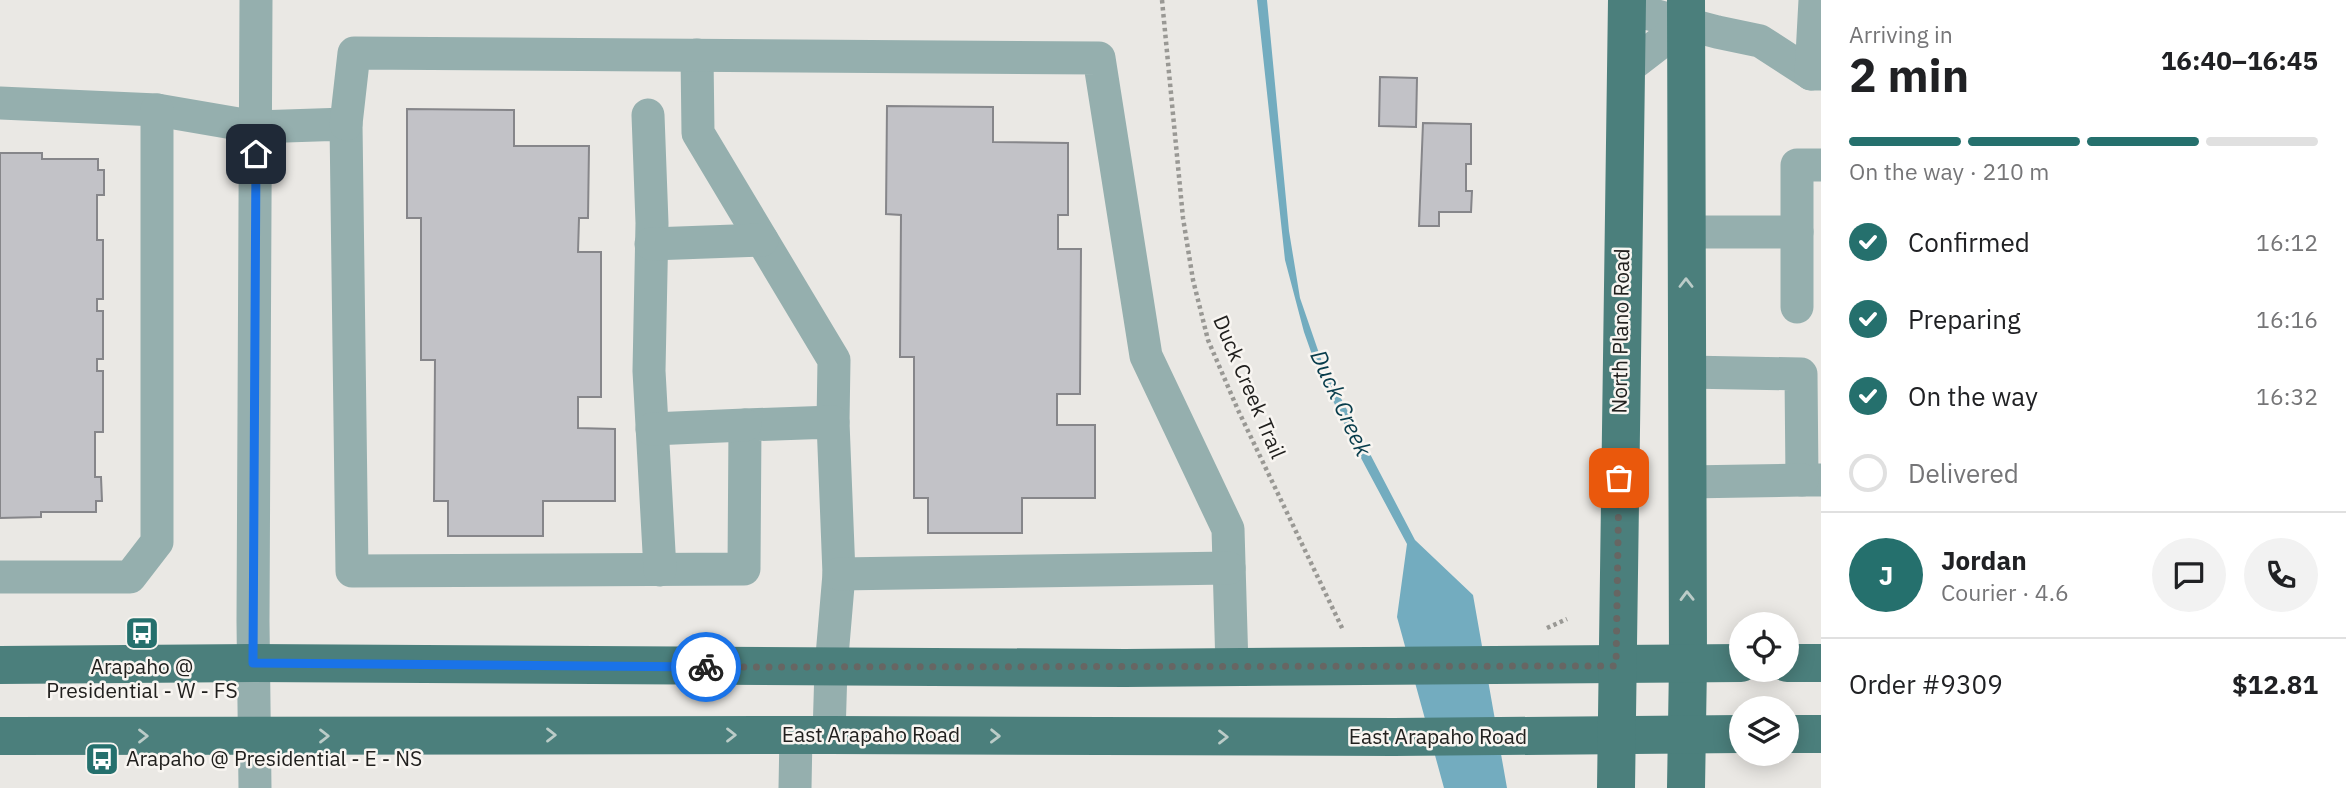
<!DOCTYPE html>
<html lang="en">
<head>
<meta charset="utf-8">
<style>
	body { margin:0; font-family:"IBM Plex Sans",sans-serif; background:#f2f2f2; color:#202124; height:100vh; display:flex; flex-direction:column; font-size:26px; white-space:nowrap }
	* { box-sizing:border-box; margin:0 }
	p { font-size:23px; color:#757577 }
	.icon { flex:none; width:38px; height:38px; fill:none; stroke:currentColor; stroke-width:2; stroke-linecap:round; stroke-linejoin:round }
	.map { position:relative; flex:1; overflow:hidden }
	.side { display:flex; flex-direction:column; background:#fff; width:525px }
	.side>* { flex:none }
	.controls { position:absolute; left:1729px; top:612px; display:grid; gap:14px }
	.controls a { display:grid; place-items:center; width:70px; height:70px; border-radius:50%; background:#fff; box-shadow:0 4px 18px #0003; font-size:35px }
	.pin { position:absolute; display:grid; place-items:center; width:60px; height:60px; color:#fff; margin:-30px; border-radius:14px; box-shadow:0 4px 10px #0006 }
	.courier { position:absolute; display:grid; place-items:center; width:70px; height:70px; margin:-35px; border:5px solid #1a73e8; border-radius:50%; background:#fff; color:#222; box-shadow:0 2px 9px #0007 }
	.summary em { font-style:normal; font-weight:700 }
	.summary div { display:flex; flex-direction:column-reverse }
	.summary { display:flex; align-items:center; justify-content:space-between; height:119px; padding:0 28px }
	h1 { font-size:46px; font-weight:700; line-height:52px }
	.bar { display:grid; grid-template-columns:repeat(4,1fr); gap:10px 7px; align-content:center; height:84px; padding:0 28px }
	.bar i { height:9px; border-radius:5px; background:#e0e0e0 }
	.bar .active { background:#25706d }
	.bar p { grid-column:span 4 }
	.line { display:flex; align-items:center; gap:18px; padding:0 28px; border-top:2px solid #e0e0e0 }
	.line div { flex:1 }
	.round { display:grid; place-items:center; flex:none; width:74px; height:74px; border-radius:37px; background:#f2f2f2 }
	ol { padding:0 28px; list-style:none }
	li { display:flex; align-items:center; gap:21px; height:77px }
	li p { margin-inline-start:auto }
	li .icon { padding:7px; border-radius:50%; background:#25706d; color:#fff; stroke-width:4 }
	li:last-child { color:#757577 }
	li i { width:38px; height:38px; border:4px solid #e0e0e0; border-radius:50% }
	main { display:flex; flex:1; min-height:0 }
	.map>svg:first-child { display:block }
</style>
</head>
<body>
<main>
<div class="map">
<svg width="1821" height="788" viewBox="0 0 1821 788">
	<rect width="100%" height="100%" fill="#eae8e4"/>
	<path fill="#73acbf" d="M 1257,0 L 1267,0 L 1289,231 L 1300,298 L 1322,362 L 1415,540 L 1473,595 L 1507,788 L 1444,788 L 1397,617 L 1407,544 L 1362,460 L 1316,366 L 1304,332 L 1285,260 Z"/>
	<g fill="#c2c2c7" stroke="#86868a" stroke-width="2">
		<path d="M 1380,77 L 1417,78 L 1416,127 L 1379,126 Z"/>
		<path d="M 887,106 L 993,107 L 993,142 L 1068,143 L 1068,215 L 1058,215 L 1058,249 L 1081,249 L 1080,394 L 1057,394 L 1057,425 L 1095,425 L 1095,498 L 1022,498 L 1022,533 L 928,533 L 928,498 L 914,498 L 914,357 L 900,357 L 901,215 L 886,214 Z"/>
		<path d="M 407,109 L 514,110 L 514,146 L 589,146 L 588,218 L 579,218 L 578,252 L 601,252 L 601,397 L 578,397 L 578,428 L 615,429 L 615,501 L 543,501 L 543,536 L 448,536 L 448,501 L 434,501 L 435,360 L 421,360 L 421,218 L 407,218 Z"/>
		<path d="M 1423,123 L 1471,124 L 1471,164 L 1466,164 L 1466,191 L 1472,191 L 1471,212 L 1439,212 L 1439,226 L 1419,226 Z"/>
		<path d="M 0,153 L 42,153 L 42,159 L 98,159 L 98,170 L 104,170 L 104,195 L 97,195 L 97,240 L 103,240 L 103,299 L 97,299 L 97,311 L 103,311 L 103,359 L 97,359 L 97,371 L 103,371 L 103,432 L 95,432 L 95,477 L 101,477 L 102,501 L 96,501 L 96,512 L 41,512 L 41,517 L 0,518 Z"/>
	</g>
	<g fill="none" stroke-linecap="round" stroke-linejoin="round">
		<g stroke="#999894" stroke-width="4.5" stroke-dasharray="3.5 3.5" stroke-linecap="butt">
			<path d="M 1162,0 L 1183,218 L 1193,280 L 1208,340 L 1238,410 L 1343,630"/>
			<path d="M 1547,628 L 1567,619"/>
		</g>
		<g stroke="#95afae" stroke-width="33">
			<path d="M 1627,8 L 1717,32 L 1760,41 L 1811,74 L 1821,74"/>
			<path d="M 697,55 L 698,133 L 834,360 L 833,422"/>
			<path d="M 1625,70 L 1686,23"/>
			<path d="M 1811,74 L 1815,0"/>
			<path d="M 0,103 L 157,110 L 256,127 L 346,124 L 352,571 L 744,569 L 745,425 L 833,422 L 839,574 L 831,668 L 829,735"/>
			<path d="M 648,115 L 652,223 L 649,371 L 660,570"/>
			<path d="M 346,124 L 354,53 L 1099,58 L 1146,356 L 1228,529 L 1232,667"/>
			<path d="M 1686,232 L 1797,232"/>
			<path d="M 651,244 L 762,240"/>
			<path d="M 1797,307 L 1797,165 L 1821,165"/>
			<path d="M 1687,372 L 1801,374 L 1802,480 L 1821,480"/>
			<path d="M 652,429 L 745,425"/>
			<path d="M 1686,482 L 1802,480"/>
			<path d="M 839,574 L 1229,568"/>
			<path d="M 0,577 L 130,577 L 157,542 L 157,110"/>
			<path d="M 255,788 L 253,621 L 256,0"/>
			<path d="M 795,788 L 796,735"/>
		</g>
		<g stroke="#4b7f7c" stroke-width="38">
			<path d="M 1686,0 L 1688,664 L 1686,788"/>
			<path d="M 1787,663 L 1821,663"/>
			<path d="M 0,665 L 253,663 L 1125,668 L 1741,663"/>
			<path d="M 1787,734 L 1821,734"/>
			<path d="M 0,736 L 829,735 L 1394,737 L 1741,734"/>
			<path d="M 1616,788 L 1627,0"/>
		</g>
	</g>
	<defs><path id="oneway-chevron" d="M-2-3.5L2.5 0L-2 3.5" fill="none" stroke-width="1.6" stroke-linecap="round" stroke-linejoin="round" transform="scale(1.75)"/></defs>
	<g stroke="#bbccc8">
		<use href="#oneway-chevron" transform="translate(1686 283) rotate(-90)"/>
		<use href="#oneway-chevron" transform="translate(1687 596) rotate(-91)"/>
		<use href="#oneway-chevron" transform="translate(551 735)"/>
		<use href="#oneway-chevron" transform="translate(731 735)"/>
		<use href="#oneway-chevron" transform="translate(143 736)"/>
		<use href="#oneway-chevron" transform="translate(324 736)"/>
		<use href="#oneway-chevron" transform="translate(995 736) rotate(1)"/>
		<use href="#oneway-chevron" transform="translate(1223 737)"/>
	</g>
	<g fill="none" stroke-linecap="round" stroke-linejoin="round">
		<path stroke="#676663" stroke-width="7" stroke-dasharray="0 12.6" d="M 706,667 L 1616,666 L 1619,478"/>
		<path stroke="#1a73e8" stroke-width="9" d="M 256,154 L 253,663 L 706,667"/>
	</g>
	<defs>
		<g id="bus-square" transform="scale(1.75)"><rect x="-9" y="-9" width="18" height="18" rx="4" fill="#25706d" stroke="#f8f5f1"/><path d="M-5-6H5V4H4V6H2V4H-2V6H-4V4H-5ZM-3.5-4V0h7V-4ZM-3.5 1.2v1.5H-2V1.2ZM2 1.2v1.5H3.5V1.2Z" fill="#fff"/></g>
	</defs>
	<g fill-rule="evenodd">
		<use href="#bus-square" x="142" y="633"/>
		<use href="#bus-square" x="102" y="759"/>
	</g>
	<g text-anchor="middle" stroke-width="5" stroke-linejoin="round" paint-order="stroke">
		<g font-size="21" fill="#21201e" stroke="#f8f5f1">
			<text transform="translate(1621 331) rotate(-89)" y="7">North Plano Road</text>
			<text transform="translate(1249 387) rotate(67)" y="7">Duck Creek Trail</text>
			<text x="871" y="742">East Arapaho Road</text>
			<text x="1438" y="744">East Arapaho Road</text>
		</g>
		<g font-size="21" fill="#21201e" stroke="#f8f5f1">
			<text x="142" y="674">Arapaho @<tspan x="142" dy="24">Presidential - W - FS</tspan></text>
			<text x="126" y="766" text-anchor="start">Arapaho @ Presidential - E - NS</text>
		</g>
		<g font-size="23" font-style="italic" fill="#073c4b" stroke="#f8f5f1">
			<text transform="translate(1341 403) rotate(65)" y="8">Duck Creek</text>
		</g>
	</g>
</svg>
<div class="controls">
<a><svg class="icon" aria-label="locate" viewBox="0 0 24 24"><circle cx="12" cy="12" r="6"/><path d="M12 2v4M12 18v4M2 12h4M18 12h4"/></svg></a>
<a><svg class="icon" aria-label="layers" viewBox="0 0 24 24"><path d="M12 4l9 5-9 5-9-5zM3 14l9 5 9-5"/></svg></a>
</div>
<div class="pin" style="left:1619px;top:478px;background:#ea580c"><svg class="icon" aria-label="bag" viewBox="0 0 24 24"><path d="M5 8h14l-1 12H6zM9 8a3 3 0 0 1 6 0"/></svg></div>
<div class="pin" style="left:256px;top:154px;background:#1f2937"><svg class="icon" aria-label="home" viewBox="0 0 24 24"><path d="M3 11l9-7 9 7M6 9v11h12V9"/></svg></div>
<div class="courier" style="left:706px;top:667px"><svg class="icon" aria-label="bike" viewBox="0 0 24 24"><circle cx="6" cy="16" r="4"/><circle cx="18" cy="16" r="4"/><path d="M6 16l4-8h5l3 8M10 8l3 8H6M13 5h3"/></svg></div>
</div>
<section class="side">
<div class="summary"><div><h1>2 min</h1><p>Arriving in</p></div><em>16:40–16:45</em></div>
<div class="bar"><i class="active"></i><i class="active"></i><i class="active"></i><i></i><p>On the way · 210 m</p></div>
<ol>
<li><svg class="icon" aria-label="check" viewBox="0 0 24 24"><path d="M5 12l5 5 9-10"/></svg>Confirmed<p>16:12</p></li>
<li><svg class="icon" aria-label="check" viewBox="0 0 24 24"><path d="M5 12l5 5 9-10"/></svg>Preparing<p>16:16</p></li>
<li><svg class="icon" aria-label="check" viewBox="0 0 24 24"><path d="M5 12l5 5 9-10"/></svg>On the way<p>16:32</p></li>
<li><i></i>Delivered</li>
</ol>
<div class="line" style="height:126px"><b class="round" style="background:#25706d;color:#fff">J</b><div><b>Jordan</b><p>Courier · 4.6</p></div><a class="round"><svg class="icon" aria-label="chat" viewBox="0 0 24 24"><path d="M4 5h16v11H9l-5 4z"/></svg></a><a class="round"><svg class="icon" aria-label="phone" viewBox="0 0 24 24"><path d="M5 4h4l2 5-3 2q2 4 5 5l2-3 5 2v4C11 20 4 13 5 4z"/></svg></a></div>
<div class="line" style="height:91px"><div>Order #9309</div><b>$12.81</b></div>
</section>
</main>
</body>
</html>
